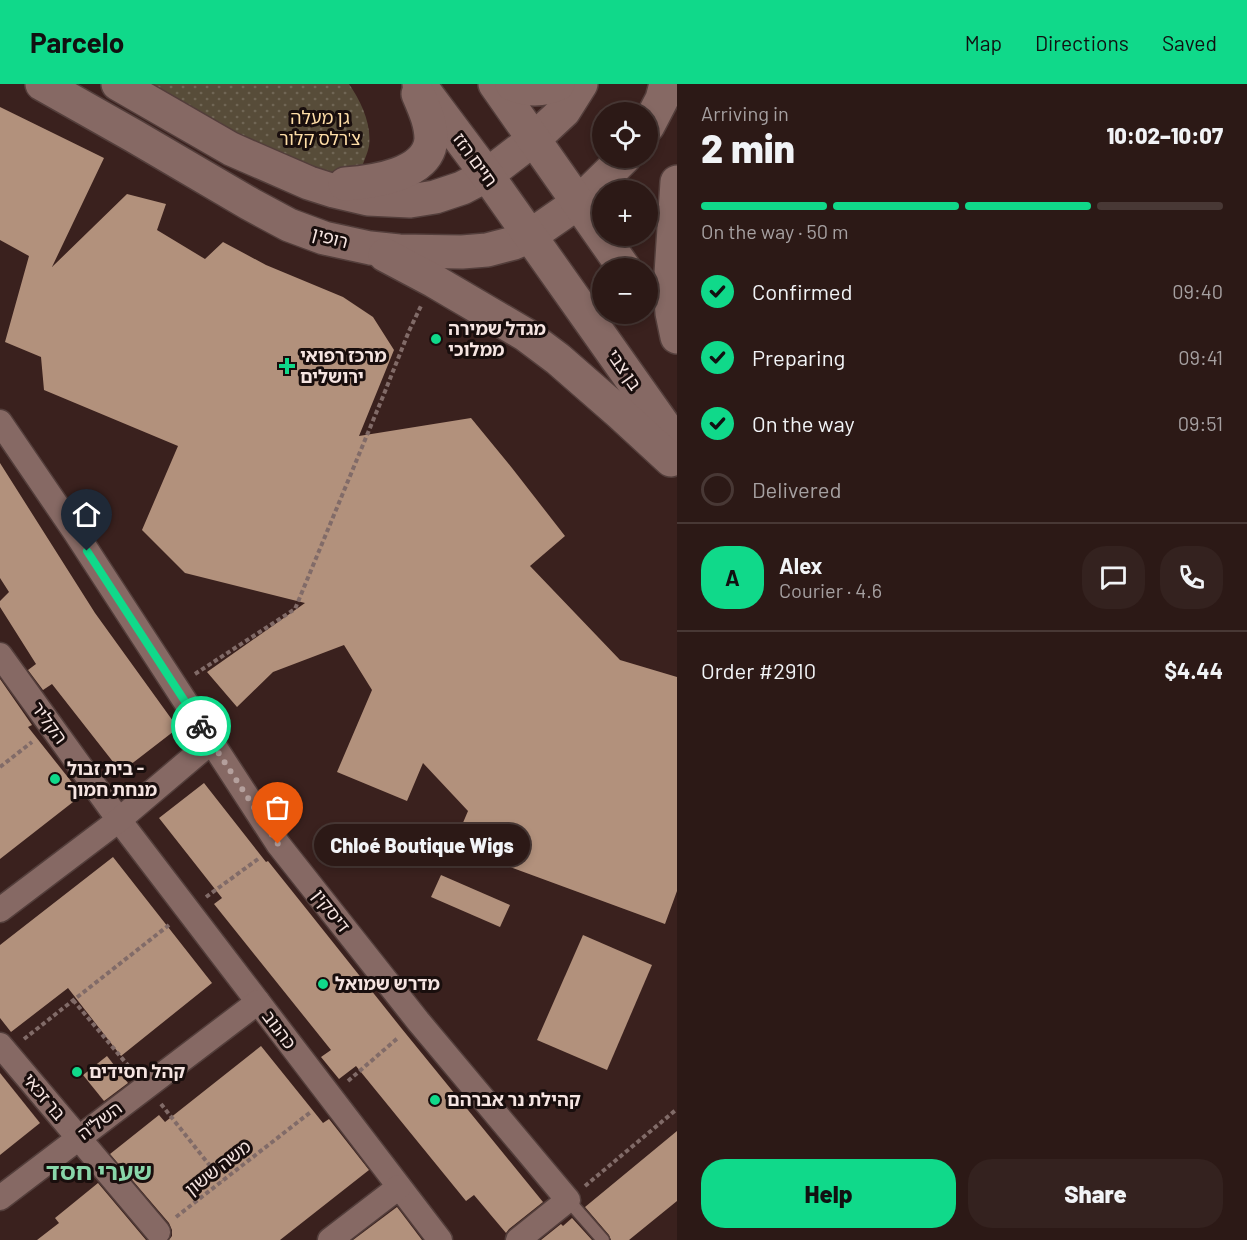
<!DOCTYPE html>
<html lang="en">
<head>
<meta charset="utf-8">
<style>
	body { margin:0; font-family:Barlow,"Noto Sans Hebrew",sans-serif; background:#34221f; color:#f1f3f6; height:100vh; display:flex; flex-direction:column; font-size:22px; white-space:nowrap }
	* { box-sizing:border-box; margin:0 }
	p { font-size:20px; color:#a6a0a1 }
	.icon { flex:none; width:33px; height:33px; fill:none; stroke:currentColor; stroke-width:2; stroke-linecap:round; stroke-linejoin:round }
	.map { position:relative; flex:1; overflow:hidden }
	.panel { display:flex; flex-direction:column; background:#2c1916; width:570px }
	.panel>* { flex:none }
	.buttons { position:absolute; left:592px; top:18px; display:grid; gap:12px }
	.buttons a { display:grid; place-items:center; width:66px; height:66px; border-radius:50%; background:#2c1916; box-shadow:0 3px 9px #0003,0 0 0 2px #483835; font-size:30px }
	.pin { position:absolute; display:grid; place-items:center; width:51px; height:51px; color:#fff; margin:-62px -26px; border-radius:50% 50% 50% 0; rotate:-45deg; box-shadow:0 0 6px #0007 }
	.pin .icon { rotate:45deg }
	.courier { position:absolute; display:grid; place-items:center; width:60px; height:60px; margin:-30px; border:4px solid #10d98a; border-radius:50%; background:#fff; color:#222; box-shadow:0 2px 8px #0007 }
	.bubble { position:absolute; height:42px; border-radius:21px; background:#2c1916; box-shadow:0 3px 9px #0003,0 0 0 2px #483835; font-size:20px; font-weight:800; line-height:42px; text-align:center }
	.overview em { font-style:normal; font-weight:800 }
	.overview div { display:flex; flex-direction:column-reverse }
	.overview { display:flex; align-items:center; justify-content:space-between; height:102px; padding:0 24px }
	h1 { font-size:39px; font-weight:800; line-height:45px }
	.bar { display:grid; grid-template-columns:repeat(4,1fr); gap:9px 6px; align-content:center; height:72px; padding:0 24px }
	.bar i { height:8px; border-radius:4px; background:#483835 }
	.bar .active { background:#10d98a }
	.bar p { grid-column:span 4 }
	.line { display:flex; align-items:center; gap:15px; padding:0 24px; border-top:2px solid #483835 }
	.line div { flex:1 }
	.round { display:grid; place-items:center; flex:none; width:63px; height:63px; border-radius:24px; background:#34221f }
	ol { padding:0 24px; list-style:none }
	li { display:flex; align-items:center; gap:18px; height:66px }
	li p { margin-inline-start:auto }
	li .icon { padding:6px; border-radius:50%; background:#10d98a; color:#111; stroke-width:4 }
	li:last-child { color:#a6a0a1 }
	li i { width:33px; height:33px; border:3px solid #483835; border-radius:50% }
	.cta { display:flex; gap:12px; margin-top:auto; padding:12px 24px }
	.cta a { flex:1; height:69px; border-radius:24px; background:#10d98a; color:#111; font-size:24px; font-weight:800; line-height:69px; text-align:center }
	.cta a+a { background:#34221f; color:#f1f3f6 }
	header { display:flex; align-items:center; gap:36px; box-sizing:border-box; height:84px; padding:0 30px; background:#10d98a; color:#111 }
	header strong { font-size:28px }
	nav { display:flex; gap:33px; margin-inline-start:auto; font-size:21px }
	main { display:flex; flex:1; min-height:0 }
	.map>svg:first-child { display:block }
</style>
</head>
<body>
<header>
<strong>Parcelo</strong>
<nav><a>Map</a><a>Directions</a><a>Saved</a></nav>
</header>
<main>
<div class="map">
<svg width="677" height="1156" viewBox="0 0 677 1156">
	<defs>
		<pattern id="park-dots" width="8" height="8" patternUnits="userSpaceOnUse" patternTransform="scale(1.5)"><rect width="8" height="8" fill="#574c39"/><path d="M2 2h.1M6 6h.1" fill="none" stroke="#706655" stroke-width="1.8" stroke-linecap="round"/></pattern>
	</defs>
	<rect width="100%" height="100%" fill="#3a211e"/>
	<path fill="url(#park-dots)" d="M 140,0 L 349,0 C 361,17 372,41 369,62 C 368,68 365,74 363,80 L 328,90 L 306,89 Z"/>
	<g fill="#b2917c">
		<path d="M 0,23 L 104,74 L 52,183 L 127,110 L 166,120 L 157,146 L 205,175 L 223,158 L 266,181 L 343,213 L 373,233 L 394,266 L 359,352 L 471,334 L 512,384 L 565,452 L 530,482 L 620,576 L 677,593 L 677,807 L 665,840 L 453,762 L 468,727 L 423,679 L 407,717 L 337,688 L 372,606 L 344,561 L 273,588 L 237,623 L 207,588 L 305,519 L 185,489 L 142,446 L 178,362 L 44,306 L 41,273 L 5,258 L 29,172 L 0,156 Z"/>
		<path d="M 0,379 L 95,529 L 178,644 L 121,688 L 52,600 L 43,606 L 28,586 L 36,580 L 0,523 L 0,517 L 9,508 L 0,494 Z"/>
		<path d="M 0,595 L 32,641 L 28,643 L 82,711 L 0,775 Z"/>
		<path d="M 204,699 L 266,778 L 268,777 L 308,827 L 402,945 L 543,1118 L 509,1145 L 506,1149 L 474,1111 L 466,1117 L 356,982 L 339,995 L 321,973 L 331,966 L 214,820 L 222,814 L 159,734 Z"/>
		<path d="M 113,773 L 212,899 L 121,972 L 68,904 L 11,948 L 0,934 L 0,861 Z"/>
		<path d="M 441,791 L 510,821 L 500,843 L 431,813 Z"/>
		<path d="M 583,851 L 652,881 L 607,986 L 537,956 Z"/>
		<path d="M 261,962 L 323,1039 L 329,1035 L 369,1086 L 280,1156 L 169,1156 L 172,1152 L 172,1146 L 169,1139 L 110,1070 L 159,1031 L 165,1038 Z"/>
		<path d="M 107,972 L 128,999 L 104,1017 L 83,991 Z"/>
		<path d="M 0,989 L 40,1039 L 0,1071 Z"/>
		<path d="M 677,1047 L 677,1117 L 629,1156 L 611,1156 L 609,1151 L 585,1123 Z"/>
		<path d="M 98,1099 L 146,1156 L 37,1156 L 59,1139 L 55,1134 Z"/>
		<path d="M 397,1123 L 422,1156 L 353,1156 Z"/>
		<path d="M 572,1134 L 592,1156 L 541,1156 L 561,1140 L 563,1142 Z"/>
	</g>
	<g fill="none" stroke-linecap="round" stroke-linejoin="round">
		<g stroke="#533e3b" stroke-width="15">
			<path id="lane" d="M 568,1116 L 603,1156"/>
		</g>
		<g stroke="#533e3b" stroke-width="27">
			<g id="street">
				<path d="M 0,338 L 75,448 L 278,760 L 418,937 L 568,1116 L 518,1156"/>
				<path d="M 0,571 L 119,736 L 440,1156"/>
				<path d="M 0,826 L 119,736 L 211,658"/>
				<path d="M 0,961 L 158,1148"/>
				<path d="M 0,1114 L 258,918"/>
				<path d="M 330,1156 L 399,1103"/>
			</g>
		</g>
		<g stroke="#533e3b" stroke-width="36">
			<g id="secondary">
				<path d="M 42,0 L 134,52 L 250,120 L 289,141 L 324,154 L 370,164 L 399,167 L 462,168 L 487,166 L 514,159 L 530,152 L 579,118 L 624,74"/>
				<path d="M 118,0 L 231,65 L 309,99 L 334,107 L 368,115 L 410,117 L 435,113 L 462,104 L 487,91 L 534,55 L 564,27 L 581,0"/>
				<path d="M 419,0 L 487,91 L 677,360"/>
				<path d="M 495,0 L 624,184"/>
				<path d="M 512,0 C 528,7 542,7 558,0"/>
				<path d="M 648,42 L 662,15 L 666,0"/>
				<path d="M 677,98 L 670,205 L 672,229 L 677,253"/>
				<path d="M 345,100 C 372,98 429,91 431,55 C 431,39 424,24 418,10"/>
				<path d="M 385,171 L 434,197 L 526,251 L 558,275 L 621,330 L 671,376"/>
			</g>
		</g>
		<g stroke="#816b68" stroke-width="4" stroke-dasharray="4.5 3" stroke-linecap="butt">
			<path d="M 195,590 L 295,525 L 384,310 L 409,247 L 421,222"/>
			<path d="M 0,683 L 32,658"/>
			<path d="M 206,813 L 258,775"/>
			<path d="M 73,916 L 131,985"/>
			<path d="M 24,955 L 169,841"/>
			<path d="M 348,997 L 399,953"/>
			<path d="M 161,1020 L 222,1097"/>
			<path d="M 585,1102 L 677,1025"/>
			<path d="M 176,1133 L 312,1027"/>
		</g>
		<use href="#lane" stroke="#866964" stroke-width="12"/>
		<use href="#street" stroke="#866964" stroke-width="24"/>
		<use href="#secondary" stroke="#866964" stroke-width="33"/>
	</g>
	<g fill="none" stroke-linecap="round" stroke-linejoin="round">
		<path stroke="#b4a09d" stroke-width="6" stroke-dasharray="0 10.8" d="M 201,642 L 278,760"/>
		<path stroke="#10d98a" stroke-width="8" d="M 87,467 L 201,642"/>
	</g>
	<g fill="#10d98a" stroke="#190e0d" stroke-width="2">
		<circle cx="436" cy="255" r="6"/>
		<path d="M284 273h6v6h6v6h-6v6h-6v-6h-6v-6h6z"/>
		<circle cx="55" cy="695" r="6"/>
		<circle cx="323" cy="900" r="6"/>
		<circle cx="77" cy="988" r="6"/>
		<circle cx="435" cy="1016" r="6"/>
	</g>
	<g text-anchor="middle" stroke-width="6" stroke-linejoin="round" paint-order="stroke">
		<g font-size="18" fill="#ffdea7" stroke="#190e0d">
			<text x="320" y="40">גן מעלה<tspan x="320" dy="21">צ'רלס קלור</tspan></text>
		</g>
		<g font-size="18" fill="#f5e4e1" stroke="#190e0d">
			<text transform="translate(475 76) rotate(54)" y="6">חיים הזז</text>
			<text transform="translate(330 154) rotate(15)" y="6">רופין</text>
			<text transform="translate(624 286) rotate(55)" y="6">בן צבי</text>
			<text transform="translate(49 639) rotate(54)" y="6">הקליר</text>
			<text transform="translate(331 827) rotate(52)" y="6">דיסקין</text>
			<text transform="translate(279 946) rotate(53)" y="6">כהנוב</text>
			<text transform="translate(44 1013) rotate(50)" y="6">בר זכאי</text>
			<text transform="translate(100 1037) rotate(-37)" y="6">השל"ה</text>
			<text transform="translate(218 1084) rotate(-38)" y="6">משה ששון</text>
		</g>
		<g font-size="18" font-weight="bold" fill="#f5e4e1" stroke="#190e0d" text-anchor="start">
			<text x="448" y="251">מגדל שמירה<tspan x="448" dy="21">ממלוכי</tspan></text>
			<text x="300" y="278">מרכז רפואי<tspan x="300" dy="21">ירושלים</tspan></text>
			<text x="67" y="691">בית זבול -<tspan x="67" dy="21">מנחת חמוך</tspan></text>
			<text x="335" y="906">מדרש שמואל</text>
			<text x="89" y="994">קהל חסידים</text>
			<text x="447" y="1022">קהילת נר אברהם</text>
		</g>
		<g font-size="24" font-weight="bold" fill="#88d6a9" stroke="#190e0d">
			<text x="99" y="1096">שערי חסד</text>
		</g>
	</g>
</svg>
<div class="buttons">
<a><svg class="icon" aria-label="locate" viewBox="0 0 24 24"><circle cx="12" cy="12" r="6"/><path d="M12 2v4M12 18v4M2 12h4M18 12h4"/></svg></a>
<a>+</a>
<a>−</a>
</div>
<div class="pin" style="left:278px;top:760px;background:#ea580c"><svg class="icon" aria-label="bag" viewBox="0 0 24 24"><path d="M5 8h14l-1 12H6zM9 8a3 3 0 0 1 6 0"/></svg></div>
<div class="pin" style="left:87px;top:467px;background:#1f2937"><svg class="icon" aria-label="home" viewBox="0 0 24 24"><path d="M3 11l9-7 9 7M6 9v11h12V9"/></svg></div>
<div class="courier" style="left:201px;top:642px"><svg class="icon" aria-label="bike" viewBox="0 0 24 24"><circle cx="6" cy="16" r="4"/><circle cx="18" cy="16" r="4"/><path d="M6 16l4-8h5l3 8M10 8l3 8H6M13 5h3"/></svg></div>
<div class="bubble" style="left:314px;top:740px;width:216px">Chloé Boutique Wigs</div>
</div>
<section class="panel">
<div class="overview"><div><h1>2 min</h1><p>Arriving in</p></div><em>10:02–10:07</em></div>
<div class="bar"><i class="active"></i><i class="active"></i><i class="active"></i><i></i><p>On the way · 50 m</p></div>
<ol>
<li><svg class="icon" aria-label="check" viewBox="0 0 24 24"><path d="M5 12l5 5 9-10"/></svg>Confirmed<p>09:40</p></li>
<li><svg class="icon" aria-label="check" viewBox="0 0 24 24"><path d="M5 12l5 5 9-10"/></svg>Preparing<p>09:41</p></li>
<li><svg class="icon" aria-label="check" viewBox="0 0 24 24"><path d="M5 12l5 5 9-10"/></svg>On the way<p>09:51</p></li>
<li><i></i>Delivered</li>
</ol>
<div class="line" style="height:108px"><b class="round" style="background:#10d98a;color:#111">A</b><div><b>Alex</b><p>Courier · 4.6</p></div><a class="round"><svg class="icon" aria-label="chat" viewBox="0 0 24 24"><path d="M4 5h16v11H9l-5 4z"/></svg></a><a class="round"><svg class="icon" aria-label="phone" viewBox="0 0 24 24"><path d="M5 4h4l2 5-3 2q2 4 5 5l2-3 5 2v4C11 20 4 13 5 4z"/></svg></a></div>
<div class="line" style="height:78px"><div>Order #2910</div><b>$4.44</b></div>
<div class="cta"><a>Help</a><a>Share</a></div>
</section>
</main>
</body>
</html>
